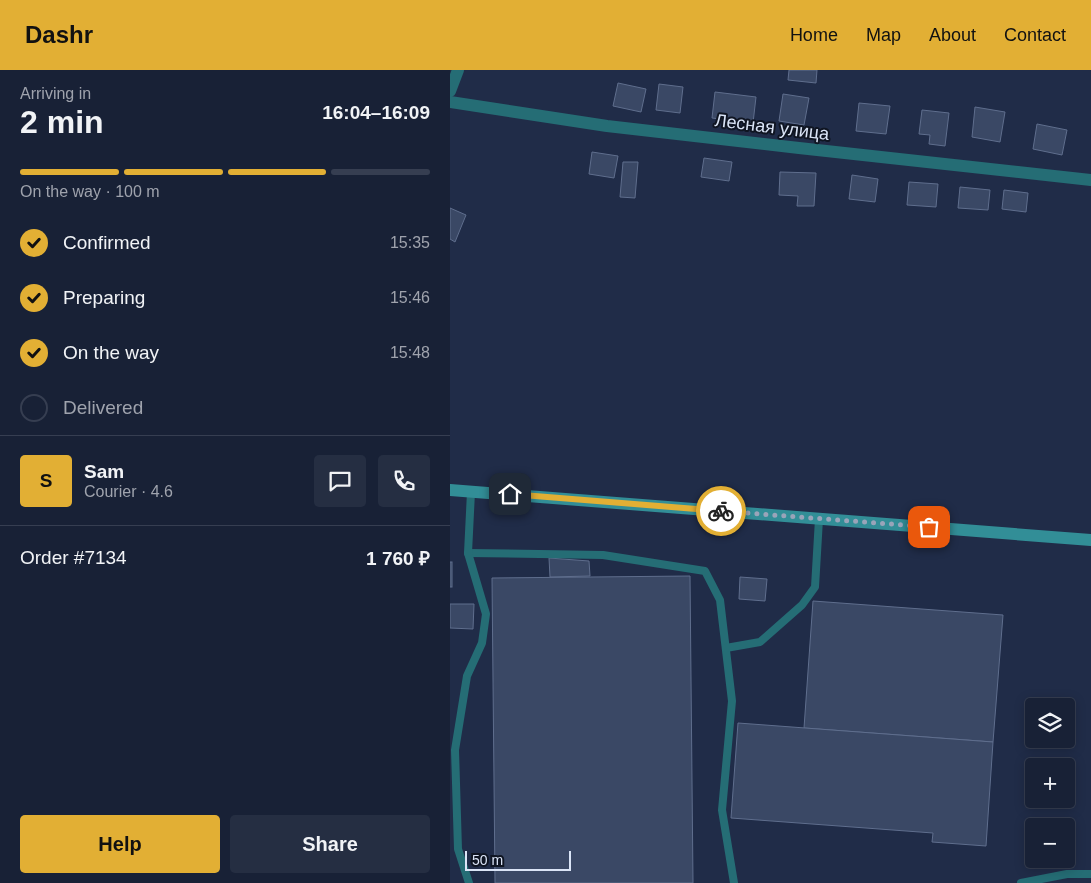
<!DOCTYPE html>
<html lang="en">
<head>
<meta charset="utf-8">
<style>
	body { margin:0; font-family:Arial,sans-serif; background:#252e42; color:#f1f3f6; height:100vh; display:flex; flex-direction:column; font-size:19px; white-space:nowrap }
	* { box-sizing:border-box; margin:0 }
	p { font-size:16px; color:#9fa3ad }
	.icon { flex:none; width:28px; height:28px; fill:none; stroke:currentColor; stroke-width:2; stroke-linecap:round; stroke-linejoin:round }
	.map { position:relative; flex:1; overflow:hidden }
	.drawer { display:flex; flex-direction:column; background:#182136; width:450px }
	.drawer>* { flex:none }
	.tools { position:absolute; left:575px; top:628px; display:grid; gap:10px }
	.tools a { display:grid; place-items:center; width:50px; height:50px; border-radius:5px; background:#182136; box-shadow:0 2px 12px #0003,0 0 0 1px #363e51; font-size:25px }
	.scale { position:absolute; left:15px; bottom:12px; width:106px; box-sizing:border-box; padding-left:5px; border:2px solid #dae4f6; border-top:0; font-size:14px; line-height:18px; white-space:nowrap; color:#dae4f6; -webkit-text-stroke:4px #0f1522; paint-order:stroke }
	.pin { position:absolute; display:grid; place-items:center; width:42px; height:42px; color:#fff; margin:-21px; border-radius:10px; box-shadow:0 2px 8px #0006 }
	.courier { position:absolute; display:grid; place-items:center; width:50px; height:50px; margin:-25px; border:4px solid #e2af34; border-radius:50%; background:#fff; color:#222; box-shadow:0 1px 6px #0007 }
	.headline em { font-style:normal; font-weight:800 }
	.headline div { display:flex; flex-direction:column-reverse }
	.headline { display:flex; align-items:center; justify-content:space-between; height:85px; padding:0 20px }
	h1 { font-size:32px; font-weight:800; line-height:38px }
	.bar { display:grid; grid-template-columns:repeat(4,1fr); gap:8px 5px; align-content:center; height:60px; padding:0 20px }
	.bar i { height:6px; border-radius:4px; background:#363e51 }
	.bar .active { background:#e2af34 }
	.bar p { grid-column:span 4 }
	.line { display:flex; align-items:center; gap:12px; padding:0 20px; border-top:1px solid #363e51 }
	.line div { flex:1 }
	.round { display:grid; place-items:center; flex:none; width:52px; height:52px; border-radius:5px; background:#252e42 }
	ol { padding:0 20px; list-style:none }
	li { display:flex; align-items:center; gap:15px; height:55px }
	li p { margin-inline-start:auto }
	li .icon { padding:5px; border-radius:50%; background:#e2af34; color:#111; stroke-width:4 }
	li:last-child { color:#9fa3ad }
	li i { width:28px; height:28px; border:2px solid #363e51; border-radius:50% }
	.action { display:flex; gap:10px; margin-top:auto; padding:10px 20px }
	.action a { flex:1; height:58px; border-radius:5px; background:#e2af34; color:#111; font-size:20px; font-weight:800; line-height:58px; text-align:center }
	.action a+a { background:#252e42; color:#f1f3f6 }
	header { display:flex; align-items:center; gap:30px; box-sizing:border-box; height:70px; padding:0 25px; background:#e2af34; color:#111 }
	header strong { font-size:24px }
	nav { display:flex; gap:28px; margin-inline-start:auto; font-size:18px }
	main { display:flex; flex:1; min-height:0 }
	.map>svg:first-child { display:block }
</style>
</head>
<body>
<header>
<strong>Dashr</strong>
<nav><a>Home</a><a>Map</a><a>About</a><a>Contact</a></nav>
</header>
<main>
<section class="drawer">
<div class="headline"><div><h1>2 min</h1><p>Arriving in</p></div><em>16:04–16:09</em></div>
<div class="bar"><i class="active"></i><i class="active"></i><i class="active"></i><i></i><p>On the way · 100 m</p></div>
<ol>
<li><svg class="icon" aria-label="check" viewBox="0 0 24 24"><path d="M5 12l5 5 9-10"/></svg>Confirmed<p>15:35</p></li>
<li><svg class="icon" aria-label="check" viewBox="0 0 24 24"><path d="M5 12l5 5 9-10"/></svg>Preparing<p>15:46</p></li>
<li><svg class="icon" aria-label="check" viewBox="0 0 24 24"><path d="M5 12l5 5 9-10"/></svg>On the way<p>15:48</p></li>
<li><i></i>Delivered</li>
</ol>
<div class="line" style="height:90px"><b class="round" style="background:#e2af34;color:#111">S</b><div><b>Sam</b><p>Courier · 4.6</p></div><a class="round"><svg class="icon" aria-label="chat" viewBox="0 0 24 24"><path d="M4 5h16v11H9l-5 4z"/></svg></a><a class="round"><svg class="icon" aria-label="phone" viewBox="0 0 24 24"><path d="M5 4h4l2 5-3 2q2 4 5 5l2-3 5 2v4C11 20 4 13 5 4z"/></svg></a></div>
<div class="line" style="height:65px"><div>Order #7134</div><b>1 760 ₽</b></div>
<div class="action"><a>Help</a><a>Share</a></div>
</section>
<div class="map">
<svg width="641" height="813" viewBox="0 0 641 813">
	<rect width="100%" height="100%" fill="#202c48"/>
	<g fill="#3a4865" stroke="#5f6e8d">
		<path d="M 339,0 L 367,0 L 366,13 L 338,10 Z"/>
		<path d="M 168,13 L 196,19 L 191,42 L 163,36 Z"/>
		<path d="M 209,14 L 233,17 L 230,43 L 206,40 Z"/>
		<path d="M 265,22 L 306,27 L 303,53 L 262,48 Z"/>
		<path d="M 333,24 L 359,28 L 354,55 L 329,51 Z"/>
		<path d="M 409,33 L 440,36 L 436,64 L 406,61 Z"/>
		<path d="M 525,37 L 555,42 L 550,72 L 522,67 Z"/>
		<path d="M 472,40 L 499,43 L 495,76 L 479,74 L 480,65 L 469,64 Z"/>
		<path d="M 587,54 L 617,60 L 612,85 L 583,79 Z"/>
		<path d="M 142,82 L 168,86 L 164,108 L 139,104 Z"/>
		<path d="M 254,88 L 282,92 L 279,111 L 251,107 Z"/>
		<path d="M 173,92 L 188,92 L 185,128 L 170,127 Z"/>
		<path d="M 330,102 L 366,103 L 364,136 L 347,136 L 348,126 L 329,125 Z"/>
		<path d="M 402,105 L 428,109 L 425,132 L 399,129 Z"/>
		<path d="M 459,112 L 488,114 L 486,137 L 457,135 Z"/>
		<path d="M 510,117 L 540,120 L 538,140 L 508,138 Z"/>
		<path d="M 554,120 L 578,123 L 576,142 L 552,139 Z"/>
		<path d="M 0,138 L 16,145 L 5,172 L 0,169 Z"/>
		<path d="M 99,488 L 139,491 L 140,506 L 100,507 Z"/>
		<rect x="0" y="492" width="2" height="25"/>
		<path d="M 240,506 L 243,813 L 45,813 L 42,508 Z"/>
		<path d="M 290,507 L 317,509 L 315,531 L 289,529 Z"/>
		<path d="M 363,531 L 553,545 L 543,672 L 354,658 Z"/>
		<path d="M 0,534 L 24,534 L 23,559 L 0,558 Z"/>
		<path d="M 288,653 L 543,672 L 536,776 L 482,772 L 483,763 L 281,748 Z"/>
	</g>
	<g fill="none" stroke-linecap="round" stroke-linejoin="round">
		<g stroke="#256d75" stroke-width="8">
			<path d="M 18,483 L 153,485 L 255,501 L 270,530 L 282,631 L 272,740 L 284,813"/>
			<path d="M 276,578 L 310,572 L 352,535 L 365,517 L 369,449"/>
			<path d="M 19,813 L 8,779 L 5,680 L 17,606 L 32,573 L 36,544 L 18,483 L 21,422"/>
			<path d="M 571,813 L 617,804 L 641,804"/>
		</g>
		<g stroke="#256d75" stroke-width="12">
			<path d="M 0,21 L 8,0"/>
			<path d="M 0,32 L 157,56 L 349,78 L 641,110"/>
		</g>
		<path stroke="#328e97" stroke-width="12" d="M 0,420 L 641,470"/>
	</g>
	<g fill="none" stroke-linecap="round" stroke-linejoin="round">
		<path stroke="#99a4b9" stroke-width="5" stroke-dasharray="0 9" d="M 271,441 L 479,457"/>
		<path stroke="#e2af34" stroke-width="6" d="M 60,424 L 271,441"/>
	</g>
	<g text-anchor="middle" stroke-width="4" stroke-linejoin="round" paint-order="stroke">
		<g font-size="18" fill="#dae4f6" stroke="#0f1522">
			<text transform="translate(322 57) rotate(7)" y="6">Лесная улица</text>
		</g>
	</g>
</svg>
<div class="tools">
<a><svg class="icon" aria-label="layers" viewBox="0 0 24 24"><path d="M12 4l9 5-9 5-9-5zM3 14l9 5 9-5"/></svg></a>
<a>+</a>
<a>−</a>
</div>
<div class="scale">50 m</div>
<div class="pin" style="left:479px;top:457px;background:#ea580c"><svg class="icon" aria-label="bag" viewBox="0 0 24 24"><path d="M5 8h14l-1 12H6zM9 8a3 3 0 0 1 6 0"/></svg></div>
<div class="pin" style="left:60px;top:424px;background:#1f2937"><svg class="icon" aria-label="home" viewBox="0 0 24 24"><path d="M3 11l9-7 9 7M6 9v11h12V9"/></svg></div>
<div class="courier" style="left:271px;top:441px"><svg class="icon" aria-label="bike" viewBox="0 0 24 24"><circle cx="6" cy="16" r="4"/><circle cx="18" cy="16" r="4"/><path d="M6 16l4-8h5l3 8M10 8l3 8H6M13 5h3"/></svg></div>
</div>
</main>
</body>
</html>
